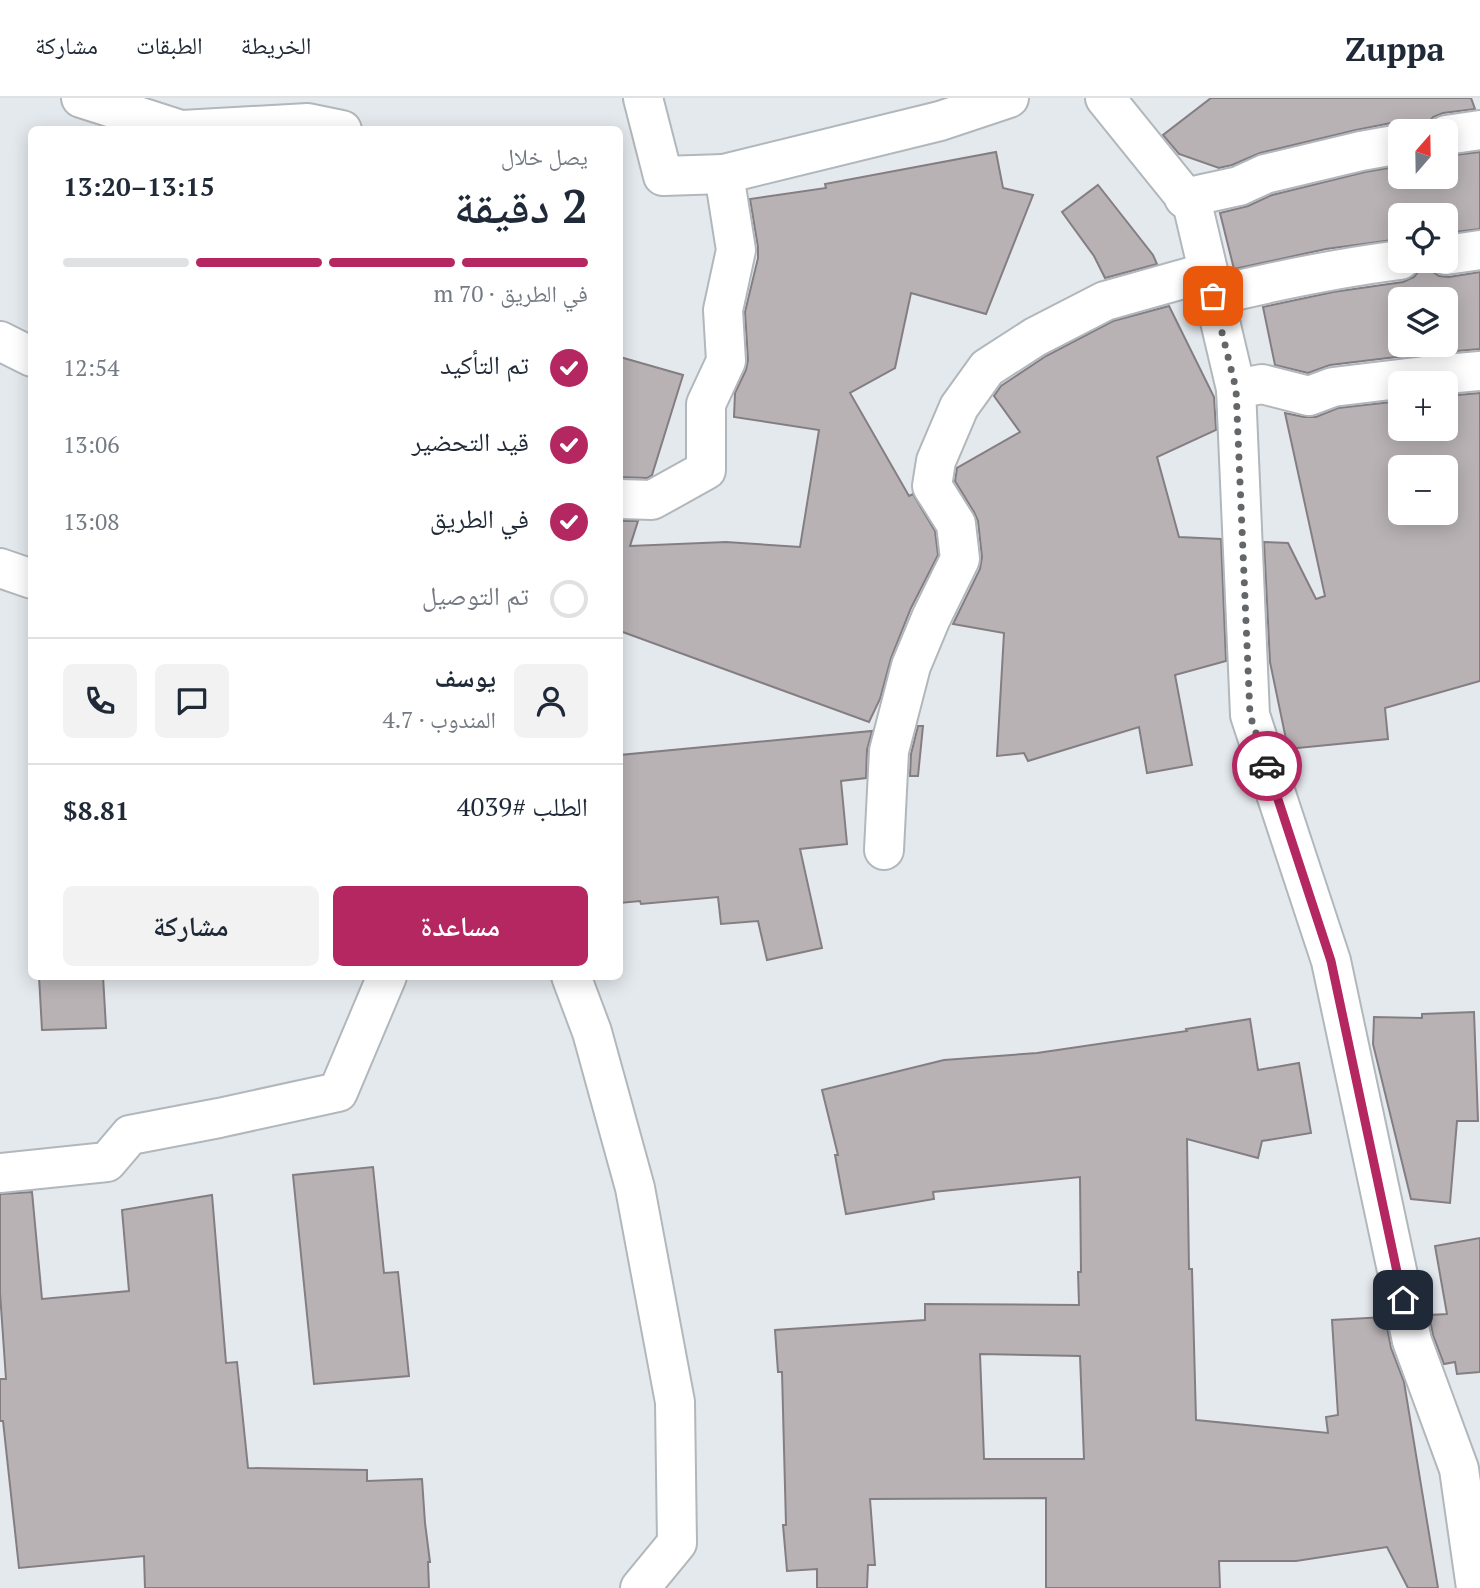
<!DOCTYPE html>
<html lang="ar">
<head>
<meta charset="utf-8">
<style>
	body { margin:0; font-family:"PT Serif","Noto Naskh Arabic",serif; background:#f2f2f3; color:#1f2937; direction:rtl; height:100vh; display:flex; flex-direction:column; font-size:26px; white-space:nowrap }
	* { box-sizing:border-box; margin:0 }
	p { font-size:23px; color:#747a83 }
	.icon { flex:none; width:38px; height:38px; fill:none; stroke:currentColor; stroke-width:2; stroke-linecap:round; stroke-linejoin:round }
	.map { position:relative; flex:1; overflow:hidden; direction:ltr }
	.details { position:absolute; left:28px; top:28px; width:595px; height:854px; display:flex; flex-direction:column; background:#fff; border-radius:10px; box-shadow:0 4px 18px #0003; direction:rtl }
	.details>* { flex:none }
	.needle { width:46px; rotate:20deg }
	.fabs { position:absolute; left:1388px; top:21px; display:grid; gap:14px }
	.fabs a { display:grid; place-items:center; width:70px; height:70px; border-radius:10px; background:#fff; box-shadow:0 4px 18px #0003; font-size:35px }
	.pin { position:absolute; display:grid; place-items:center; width:60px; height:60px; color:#fff; margin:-30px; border-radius:14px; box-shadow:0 4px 10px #0006 }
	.courier { position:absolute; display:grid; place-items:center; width:70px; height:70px; margin:-35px; border:5px solid #b42760; border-radius:50%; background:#fff; color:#222; box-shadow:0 2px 9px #0007 }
	.headline em { font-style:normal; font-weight:600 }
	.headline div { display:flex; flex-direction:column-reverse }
	.headline { display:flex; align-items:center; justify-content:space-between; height:119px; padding:0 35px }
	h1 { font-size:46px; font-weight:600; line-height:52px }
	.bar { display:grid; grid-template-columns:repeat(4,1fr); gap:10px 7px; align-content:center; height:84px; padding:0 35px }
	.bar i { height:9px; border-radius:5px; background:#e0e1e3 }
	.bar .active { background:#b42760 }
	.bar p { grid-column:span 4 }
	.line { display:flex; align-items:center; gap:18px; padding:0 35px; border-top:2px solid #e0e1e3 }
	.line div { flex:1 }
	.round { display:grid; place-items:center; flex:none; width:74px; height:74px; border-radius:10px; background:#f2f2f3 }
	ol { padding:0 35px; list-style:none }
	li { display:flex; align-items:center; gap:21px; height:77px }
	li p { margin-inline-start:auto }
	li .icon { padding:7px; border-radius:50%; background:#b42760; color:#fff; stroke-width:4 }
	li:last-child { color:#747a83 }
	li i { width:38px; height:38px; border:4px solid #e0e1e3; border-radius:50% }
	.action { display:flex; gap:14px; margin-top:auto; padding:14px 35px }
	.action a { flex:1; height:80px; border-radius:10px; background:#b42760; color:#fff; font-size:28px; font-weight:600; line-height:80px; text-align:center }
	.action a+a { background:#f2f2f3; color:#1f2937 }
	header { display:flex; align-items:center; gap:42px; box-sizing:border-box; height:98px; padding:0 35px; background:#fff; border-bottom:2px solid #e0e1e3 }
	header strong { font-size:33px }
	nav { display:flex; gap:38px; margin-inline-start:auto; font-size:24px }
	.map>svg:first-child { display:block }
</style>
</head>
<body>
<header>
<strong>Zuppa</strong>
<nav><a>الخريطة</a><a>الطبقات</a><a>مشاركة</a></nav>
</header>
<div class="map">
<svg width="1480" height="1490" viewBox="0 0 1480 1490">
	<rect width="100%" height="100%" fill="#e4e9ee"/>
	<g fill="#b8b2b5" stroke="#847e82" stroke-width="2" fill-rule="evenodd">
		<path d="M 1211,0 L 1471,0 L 1475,11 L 1443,15 L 1433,19 L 1426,28 L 1425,33 L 1417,33 L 1407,25 L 1396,24 L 1356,32 L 1260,55 L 1232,67 L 1219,70 L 1179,56 L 1163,37 Z"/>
		<path d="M 996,54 L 1003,90 L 1033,97 L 986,216 L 911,195 L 895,270 L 850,295 L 909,398 L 913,396 L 935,433 L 938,457 L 911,510 L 891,560 L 880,601 L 869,624 L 620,533 L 620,448 L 623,448 L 620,448 L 620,423 L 638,423 L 630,448 L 726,444 L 800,449 L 819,332 L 734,319 L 735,295 L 746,272 L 748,262 L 745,214 L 758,160 L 758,149 L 750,101 L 826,90 L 825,86 Z"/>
		<path d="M 1480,54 L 1480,131 L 1446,135 L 1446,117 L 1400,117 L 1400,141 L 1326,151 L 1234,171 L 1220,115 L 1248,108 L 1272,97 L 1365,74 L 1400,68 L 1400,79 L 1446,79 L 1446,58 Z"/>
		<path d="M 1098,87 L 1153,157 L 1157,166 L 1105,180 L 1094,158 L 1062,114 Z"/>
		<path d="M 1421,163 L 1425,163 L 1429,171 L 1439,178 L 1449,179 L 1480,174 L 1480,251 L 1421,256 L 1330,267 L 1308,275 L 1275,267 L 1263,209 L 1333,194 L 1403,184 L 1414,179 L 1420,171 ZM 1400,201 L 1446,201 L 1446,247 L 1400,247 Z"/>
		<path d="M 1169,208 L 1214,299 L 1216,332 L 1157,359 L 1179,439 L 1221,441 L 1226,563 L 1175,577 L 1192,667 L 1147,675 L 1139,629 L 1028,663 L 1024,655 L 997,658 L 1004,535 L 953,526 L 980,471 L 982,459 L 978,423 L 974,414 L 955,383 L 957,370 L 1020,334 L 994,298 L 1001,288 L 1046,258 L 1113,223 Z"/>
		<path d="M 620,259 L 683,277 L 652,377 L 647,380 L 620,379 Z"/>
		<path d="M 1480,295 L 1480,583 L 1385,610 L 1388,641 L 1288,651 L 1270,564 L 1264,444 L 1288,445 L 1316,501 L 1325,498 L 1285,315 L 1304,319 L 1316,319 L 1338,310 L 1400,303 L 1400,331 L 1446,331 L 1446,298 ZM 1400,369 L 1446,369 L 1446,415 L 1400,415 Z"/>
		<path d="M 918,628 L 923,628 L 918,678 L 910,678 L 911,656 Z"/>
		<path d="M 872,633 L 867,652 L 866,680 L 841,683 L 847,746 L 800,751 L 822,850 L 767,862 L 758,823 L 721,826 L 718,799 L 641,806 L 640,803 L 620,805 L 620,657 Z"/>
		<path d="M 39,878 L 103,878 L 106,930 L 42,932 Z"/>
		<path d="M 1474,914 L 1478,1023 L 1457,1023 L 1450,1105 L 1411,1101 L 1373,946 L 1374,919 L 1422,920 L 1422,916 Z"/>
		<path d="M 1250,921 L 1258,972 L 1299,965 L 1311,1035 L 1262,1043 L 1258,1060 L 1187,1041 L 1189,1171 L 1192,1171 L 1196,1322 L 1328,1335 L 1326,1319 L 1338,1317 L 1332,1222 L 1385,1219 L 1391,1250 L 1404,1284 L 1438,1490 L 1408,1490 L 1387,1449 L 1296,1463 L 1219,1463 L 1220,1490 L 1046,1490 L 1046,1400 L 870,1401 L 875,1467 L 868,1467 L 867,1490 L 817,1490 L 817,1471 L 787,1473 L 783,1427 L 786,1427 L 782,1274 L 778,1274 L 775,1232 L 925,1222 L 925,1206 L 1079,1207 L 1078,1174 L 1081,1174 L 1080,1079 L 933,1094 L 934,1101 L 846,1116 L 835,1057 L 838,1057 L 822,992 L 944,962 L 1037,955 L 1187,933 L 1186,931 ZM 980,1256 L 1080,1258 L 1084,1361 L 984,1361 Z"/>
		<path d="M 373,1069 L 384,1175 L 398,1174 L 409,1278 L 314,1286 L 293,1077 Z"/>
		<path d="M 32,1094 L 42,1201 L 129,1193 L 122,1112 L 212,1097 L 226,1265 L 237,1264 L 248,1370 L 367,1372 L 367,1383 L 422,1381 L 425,1425 L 430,1464 L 428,1464 L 429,1490 L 145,1490 L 144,1458 L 19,1470 L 3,1323 L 0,1323 L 0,1281 L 6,1281 L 0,1195 L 0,1096 Z"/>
		<path d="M 1480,1140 L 1480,1274 L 1457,1276 L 1455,1264 L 1444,1266 L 1433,1237 L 1429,1217 L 1447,1216 L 1435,1148 Z"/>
	</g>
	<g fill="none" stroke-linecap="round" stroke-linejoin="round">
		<g stroke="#b1b7bb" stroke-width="42">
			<g id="street">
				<path d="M 81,0 L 181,32"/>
				<path d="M 643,0 L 663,78 L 724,76"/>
				<path d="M 1105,0 L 1193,109 L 1236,291 L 1250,617 L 1331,863 L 1412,1243 L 1459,1371 L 1476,1490"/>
				<path d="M 182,32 L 308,25 L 342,32"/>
				<path d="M 1446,37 L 1480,32"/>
				<path d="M 1184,100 L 1239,88 L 1265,76 L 1361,53 L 1400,46"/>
				<path d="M 1446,157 L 1480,152"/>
				<path d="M 1213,198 C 1275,183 1337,170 1400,162"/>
				<path d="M 0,243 L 32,259"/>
				<path d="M 1236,291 L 1262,286 L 1309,298 L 1333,289 L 1424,278 L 1480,273"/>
				<path d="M 620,401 L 652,402 L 706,372 L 706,306 L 726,263 L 723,212 L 736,152 L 724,76 L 940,23 L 1009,0"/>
				<path d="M 0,470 L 32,481"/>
				<path d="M 884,752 L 889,653 L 911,568 L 931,520 L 960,461 L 956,426 L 932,388 L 936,363 L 959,309 L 987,270 L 1035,239 L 1105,203 L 1208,174"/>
				<path d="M 571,878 L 592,934 L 635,1090 L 675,1304 L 677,1445 L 640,1490"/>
				<path d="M 0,1075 L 107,1064 L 130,1037 L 219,1020 L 338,994 L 387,878"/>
			</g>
		</g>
		<use href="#street" stroke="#fff" stroke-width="38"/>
	</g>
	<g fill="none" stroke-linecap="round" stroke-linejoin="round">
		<path stroke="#646769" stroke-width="7" stroke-dasharray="0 12.6" d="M 1213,198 L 1236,291 L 1250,617 L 1267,668"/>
		<path stroke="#b42760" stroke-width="9" d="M 1267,668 L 1331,863 L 1403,1202"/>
	</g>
</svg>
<div class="fabs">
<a><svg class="needle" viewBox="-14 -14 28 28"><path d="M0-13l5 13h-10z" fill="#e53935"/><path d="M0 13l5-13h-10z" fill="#747a83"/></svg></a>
<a><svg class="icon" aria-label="locate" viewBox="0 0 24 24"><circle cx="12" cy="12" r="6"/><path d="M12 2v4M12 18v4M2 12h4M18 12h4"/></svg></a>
<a><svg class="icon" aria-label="layers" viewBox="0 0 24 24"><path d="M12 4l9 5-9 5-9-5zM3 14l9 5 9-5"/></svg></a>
<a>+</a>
<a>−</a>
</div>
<div class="pin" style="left:1213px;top:198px;background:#ea580c"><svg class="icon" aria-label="bag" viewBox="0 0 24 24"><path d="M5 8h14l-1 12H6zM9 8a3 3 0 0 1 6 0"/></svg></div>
<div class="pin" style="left:1403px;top:1202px;background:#1f2937"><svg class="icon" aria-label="home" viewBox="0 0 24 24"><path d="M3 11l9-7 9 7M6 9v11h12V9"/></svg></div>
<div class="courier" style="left:1267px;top:668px"><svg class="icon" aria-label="car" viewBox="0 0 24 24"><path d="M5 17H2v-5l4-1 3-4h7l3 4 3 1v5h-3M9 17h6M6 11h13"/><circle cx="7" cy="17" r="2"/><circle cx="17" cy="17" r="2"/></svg></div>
<section class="details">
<div class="headline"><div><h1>2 دقيقة</h1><p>يصل خلال</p></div><em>13:15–13:20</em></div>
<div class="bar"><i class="active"></i><i class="active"></i><i class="active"></i><i></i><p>في الطريق · 70 m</p></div>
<ol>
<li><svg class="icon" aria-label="check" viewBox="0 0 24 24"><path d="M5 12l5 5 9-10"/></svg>تم التأكيد<p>12:54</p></li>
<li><svg class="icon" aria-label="check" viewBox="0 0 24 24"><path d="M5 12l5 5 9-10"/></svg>قيد التحضير<p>13:06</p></li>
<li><svg class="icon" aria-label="check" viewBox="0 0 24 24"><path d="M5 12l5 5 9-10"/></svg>في الطريق<p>13:08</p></li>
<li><i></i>تم التوصيل</li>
</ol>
<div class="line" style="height:126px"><a class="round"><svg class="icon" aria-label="person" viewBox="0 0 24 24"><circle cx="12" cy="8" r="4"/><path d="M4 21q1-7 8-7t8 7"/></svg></a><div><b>يوسف</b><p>المندوب · 4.7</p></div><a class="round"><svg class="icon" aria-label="chat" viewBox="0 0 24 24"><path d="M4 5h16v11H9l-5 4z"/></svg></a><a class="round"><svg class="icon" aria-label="phone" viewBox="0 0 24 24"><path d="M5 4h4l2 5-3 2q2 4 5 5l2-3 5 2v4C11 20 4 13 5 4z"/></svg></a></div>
<div class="line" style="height:91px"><div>الطلب #4039</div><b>$8.81</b></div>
<div class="action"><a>مساعدة</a><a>مشاركة</a></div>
</section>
</div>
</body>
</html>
